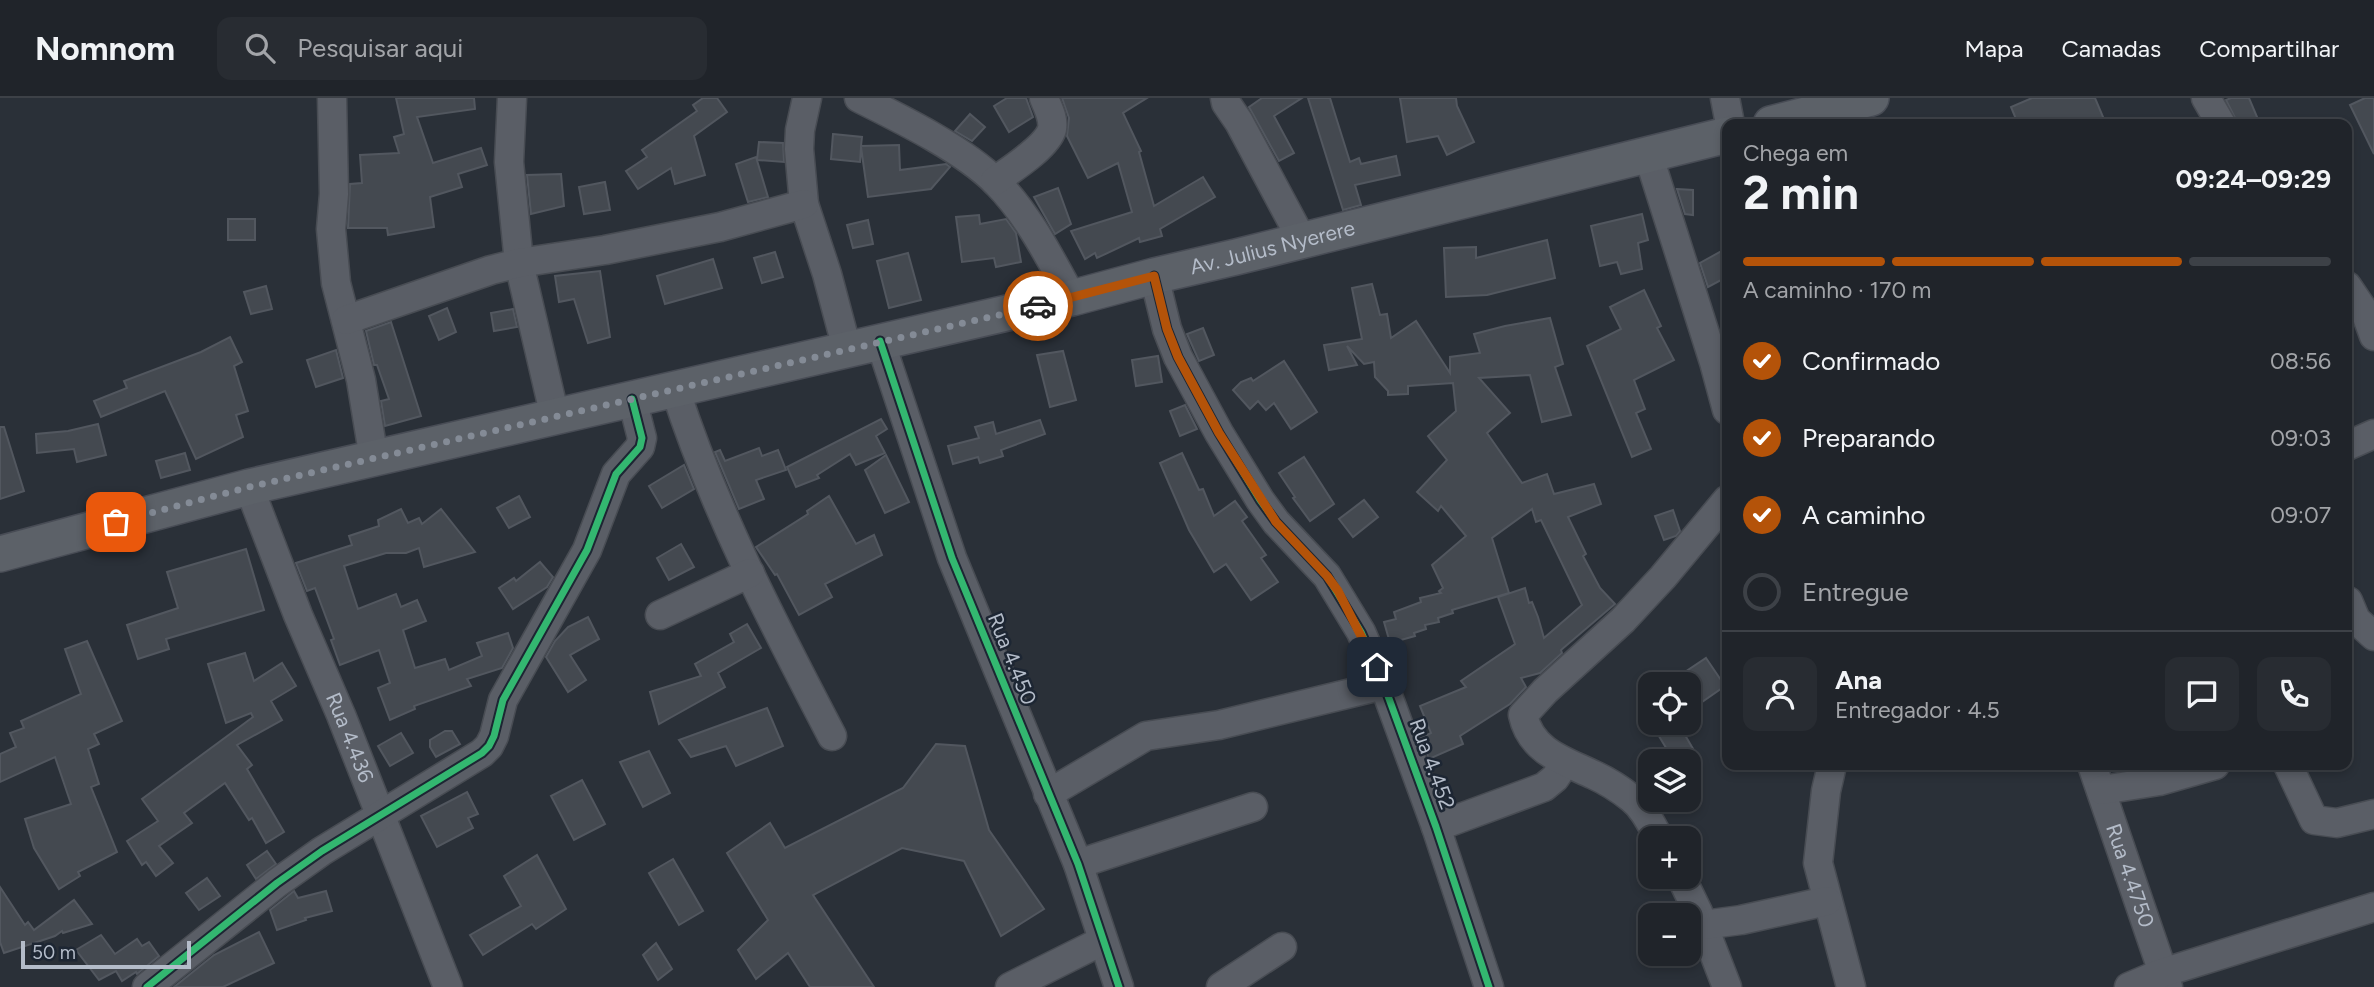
<!DOCTYPE html>
<html lang="pt">
<head>
<meta charset="utf-8">
<style>
	body { margin:0; font-family:Figtree,sans-serif; background:#282c32; color:#f1f3f6; height:100vh; display:flex; flex-direction:column; font-size:26px; white-space:nowrap }
	* { box-sizing:border-box; margin:0 }
	p { font-size:23px; color:#a2a4a8 }
	.icon { flex:none; width:38px; height:38px; fill:none; stroke:currentColor; stroke-width:2; stroke-linecap:round; stroke-linejoin:round }
	.map { position:relative; flex:1; overflow:hidden }
	.drawer { position:absolute; left:1722px; top:21px; width:630px; height:651px; display:flex; flex-direction:column; background:#20242a; border-radius:14px; box-shadow:0 4px 10px #0003,0 0 0 2px #3d4147 }
	.drawer>* { flex:none }
	.buttons { position:absolute; left:1638px; top:574px; display:grid; gap:14px }
	.buttons a { display:grid; place-items:center; width:63px; height:63px; border-radius:14px; background:#20242a; box-shadow:0 4px 10px #0003,0 0 0 2px #3d4147; font-size:35px }
	.scale { position:absolute; left:21px; bottom:18px; width:170px; box-sizing:border-box; padding-left:7px; border:4px solid #b4bcc9; border-top:0; font-size:19px; line-height:24px; white-space:nowrap; color:#b4bcc9; -webkit-text-stroke:5px #1d2633; paint-order:stroke }
	.pin { position:absolute; display:grid; place-items:center; width:60px; height:60px; color:#fff; margin:-30px; border-radius:14px; box-shadow:0 4px 10px #0006 }
	.courier { position:absolute; display:grid; place-items:center; width:70px; height:70px; margin:-35px; border:5px solid #b45309; border-radius:50%; background:#fff; color:#222; box-shadow:0 2px 9px #0007 }
	.headline em { font-style:normal; font-weight:700 }
	.headline div { display:flex; flex-direction:column-reverse }
	.headline { display:flex; align-items:center; justify-content:space-between; height:119px; padding:0 21px }
	h1 { font-size:46px; font-weight:700; line-height:52px }
	.bar { display:grid; grid-template-columns:repeat(4,1fr); gap:10px 7px; align-content:center; height:84px; padding:0 21px }
	.bar i { height:9px; border-radius:5px; background:#3d4147 }
	.bar .current { background:#b45309 }
	.bar p { grid-column:span 4 }
	.line { display:flex; align-items:center; gap:18px; padding:0 21px; border-top:2px solid #3d4147 }
	.line div { flex:1 }
	.round { display:grid; place-items:center; flex:none; width:74px; height:74px; border-radius:14px; background:#282c32 }
	ol { padding:0 21px; list-style:none }
	li { display:flex; align-items:center; gap:21px; height:77px }
	li p { margin-inline-start:auto }
	li .icon { padding:7px; border-radius:50%; background:#b45309; color:#fff; stroke-width:4 }
	li:last-child { color:#a2a4a8 }
	li i { width:38px; height:38px; border:4px solid #3d4147; border-radius:50% }
	header { display:flex; align-items:center; gap:42px; box-sizing:border-box; height:98px; padding:0 35px; background:#20242a; border-bottom:2px solid #3d4147 }
	header strong { font-size:33px }
	nav { display:flex; gap:38px; margin-inline-start:auto; font-size:24px }
	.search { width:490px; height:63px; background:#282c32; display:flex; align-items:center; gap:18px; box-sizing:border-box; padding:0 24px; border-radius:14px; color:#a2a4a8; font-size:26px }
	.map>svg:first-child { display:block }
</style>
</head>
<body>
<header>
<strong>Nomnom</strong>
<div class="search"><svg class="icon" aria-label="search" viewBox="0 0 24 24"><circle cx="10" cy="10" r="6"/><path d="M15 15l6 6"/></svg>Pesquisar aqui</div>
<nav><a>Mapa</a><a>Camadas</a><a>Compartilhar</a></nav>
</header>
<div class="map">
<svg width="2374" height="889" viewBox="0 0 2374 889">
	<rect width="100%" height="100%" fill="#2a3038"/>
	<g fill="#444950" stroke="#52575f" stroke-width="2">
		<path d="M 396,0 L 474,0 L 475,11 L 417,19 L 433,65 L 481,50 L 487,67 L 458,76 L 462,89 L 430,99 L 434,129 L 388,137 L 387,130 L 348,130 L 350,86 L 362,85 L 360,57 L 399,55 L 394,39 L 404,36 Z"/>
		<path d="M 703,0 L 717,0 L 727,14 L 694,38 L 705,77 L 675,86 L 671,70 L 638,91 L 626,73 L 647,59 L 642,52 L 697,13 L 693,7 Z"/>
		<path d="M 1007,0 L 1026,0 L 1033,19 L 1009,34 L 994,8 Z"/>
		<path d="M 1062,0 L 1147,0 L 1123,15 L 1141,53 L 1139,54 L 1154,108 L 1203,79 L 1215,99 L 1160,131 L 1162,138 L 1140,144 L 1139,140 L 1097,160 L 1095,155 L 1085,161 L 1071,133 L 1132,114 L 1118,65 L 1088,80 L 1067,38 L 1069,20 Z"/>
		<path d="M 1262,0 L 1302,0 L 1274,18 L 1294,55 L 1279,63 L 1249,9 Z"/>
		<path d="M 1308,0 L 1330,0 L 1350,64 L 1359,60 L 1361,66 L 1396,58 L 1400,77 L 1355,87 L 1361,107 L 1343,112 Z"/>
		<path d="M 1400,0 L 1456,0 L 1457,8 L 1474,44 L 1447,57 L 1438,38 L 1407,44 Z"/>
		<path d="M 2032,0 L 2095,0 L 2106,26 L 2018,26 L 2011,9 Z"/>
		<path d="M 2231,0 L 2249,0 L 2260,26 L 2238,26 L 2226,2 Z"/>
		<path d="M 2365,0 L 2374,0 L 2374,56 L 2350,7 Z"/>
		<path d="M 970,16 L 985,29 L 972,43 L 955,33 Z"/>
		<path d="M 833,36 L 862,39 L 861,48 L 899,47 L 900,72 L 946,66 L 950,69 L 931,91 L 868,99 L 861,49 L 860,64 L 831,61 Z"/>
		<path d="M 759,44 L 783,45 L 784,64 L 757,62 Z"/>
		<path d="M 756,59 L 768,99 L 748,104 L 736,66 Z"/>
		<path d="M 561,76 L 564,108 L 531,116 L 527,77 Z"/>
		<path d="M 605,84 L 610,112 L 584,116 L 579,89 Z"/>
		<path d="M 1058,90 L 1071,126 L 1055,136 L 1034,99 Z"/>
		<path d="M 1677,91 L 1693,92 L 1693,117 L 1685,116 Z"/>
		<path d="M 1642,116 L 1648,142 L 1638,145 L 1642,171 L 1621,176 L 1617,164 L 1600,168 L 1591,128 Z"/>
		<path d="M 979,117 L 980,126 L 1006,121 L 1016,135 L 1021,164 L 996,169 L 994,160 L 962,164 L 956,119 Z"/>
		<rect x="228" y="121" width="27" height="21"/>
		<path d="M 868,122 L 873,146 L 853,150 L 847,127 Z"/>
		<path d="M 1547,142 L 1555,180 L 1487,197 L 1446,199 L 1444,150 L 1476,149 L 1476,160 Z"/>
		<path d="M 1727,150 L 1727,179 L 1708,189 L 1700,165 Z"/>
		<path d="M 775,154 L 783,179 L 762,185 L 754,160 Z"/>
		<path d="M 908,155 L 921,202 L 889,210 L 877,163 Z"/>
		<path d="M 713,161 L 722,190 L 665,206 L 657,178 Z"/>
		<path d="M 600,173 L 610,239 L 588,245 L 574,201 L 559,204 L 555,178 Z"/>
		<path d="M 1372,186 L 1380,217 L 1387,216 L 1391,240 L 1416,223 L 1450,275 L 1450,259 L 1480,255 L 1474,236 L 1505,228 L 1550,220 L 1563,266 L 1555,269 L 1571,317 L 1542,324 L 1530,277 L 1479,280 L 1510,315 L 1487,335 L 1522,385 L 1547,376 L 1554,396 L 1594,386 L 1601,406 L 1568,419 L 1586,456 L 1583,458 L 1600,490 L 1615,506 L 1561,552 L 1562,555 L 1540,575 L 1521,580 L 1526,589 L 1510,606 L 1460,638 L 1463,646 L 1429,661 L 1421,640 L 1431,635 L 1420,608 L 1466,589 L 1461,583 L 1515,546 L 1498,499 L 1525,490 L 1529,505 L 1532,504 L 1538,519 L 1544,540 L 1582,507 L 1541,422 L 1536,424 L 1532,411 L 1492,440 L 1509,495 L 1452,512 L 1453,515 L 1438,520 L 1439,524 L 1425,527 L 1426,531 L 1414,535 L 1415,538 L 1390,545 L 1384,524 L 1396,521 L 1394,514 L 1421,504 L 1420,500 L 1441,495 L 1439,493 L 1443,490 L 1432,467 L 1466,438 L 1441,408 L 1438,413 L 1417,394 L 1447,362 L 1428,338 L 1456,313 L 1453,285 L 1408,288 L 1408,296 L 1388,297 L 1388,293 L 1375,279 L 1374,264 L 1364,266 L 1347,248 L 1357,267 L 1329,272 L 1324,247 L 1362,241 L 1352,190 Z"/>
		<path d="M 266,188 L 272,211 L 251,216 L 244,194 Z"/>
		<path d="M 1644,192 L 1661,228 L 1657,230 L 1674,262 L 1634,282 L 1645,311 L 1636,315 L 1651,351 L 1632,359 L 1587,248 L 1621,231 L 1610,209 Z"/>
		<path d="M 447,210 L 456,234 L 439,242 L 429,218 Z"/>
		<path d="M 513,211 L 517,229 L 494,233 L 491,215 Z"/>
		<path d="M 391,224 L 421,318 L 385,328 L 381,303 L 389,301 L 377,267 L 374,267 L 366,233 Z"/>
		<path d="M 1203,230 L 1214,257 L 1199,263 L 1187,236 Z"/>
		<path d="M 230,239 L 242,264 L 234,268 L 248,313 L 236,317 L 243,339 L 196,361 L 165,293 L 101,319 L 94,303 L 127,290 L 124,283 L 201,254 Z"/>
		<path d="M 336,252 L 343,280 L 316,289 L 307,262 Z"/>
		<path d="M 1063,253 L 1076,302 L 1050,309 L 1037,257 Z"/>
		<path d="M 1158,258 L 1162,284 L 1136,288 L 1132,262 Z"/>
		<path d="M 1284,263 L 1317,314 L 1291,331 L 1274,305 L 1266,312 L 1258,303 L 1250,311 L 1233,292 L 1241,284 L 1251,280 L 1253,283 Z"/>
		<path d="M 1185,307 L 1197,331 L 1180,338 L 1170,313 Z"/>
		<path d="M 881,321 L 887,331 L 876,338 L 885,355 L 856,367 L 850,356 L 817,377 L 819,380 L 796,389 L 787,369 Z"/>
		<path d="M 1040,322 L 1045,336 L 1001,352 L 1003,358 L 980,365 L 978,359 L 953,366 L 948,348 L 979,340 L 975,329 L 993,324 L 996,336 Z"/>
		<path d="M 98,326 L 106,357 L 77,364 L 74,351 L 37,355 L 36,336 L 68,333 Z"/>
		<path d="M 0,329 L 4,329 L 24,393 L 0,401 Z"/>
		<path d="M 759,350 L 762,358 L 778,352 L 786,372 L 756,382 L 764,401 L 739,411 L 715,354 L 720,352 L 725,363 Z"/>
		<path d="M 185,355 L 190,372 L 161,380 L 156,363 Z"/>
		<path d="M 1182,355 L 1199,392 L 1203,391 L 1214,418 L 1235,403 L 1247,419 L 1242,423 L 1266,457 L 1261,460 L 1278,484 L 1251,502 L 1226,466 L 1214,474 L 1189,432 L 1160,365 Z"/>
		<path d="M 886,357 L 909,404 L 885,415 L 865,372 Z"/>
		<path d="M 1304,359 L 1334,406 L 1310,423 L 1293,400 L 1295,399 L 1279,375 Z"/>
		<path d="M 684,367 L 694,391 L 662,410 L 649,388 Z"/>
		<path d="M 519,398 L 530,419 L 509,430 L 497,410 Z"/>
		<path d="M 829,398 L 856,446 L 874,437 L 882,457 L 825,486 L 832,499 L 799,517 L 777,476 L 775,477 L 756,449 L 808,416 L 807,413 Z"/>
		<path d="M 1364,402 L 1378,419 L 1353,439 L 1339,421 Z"/>
		<path d="M 401,411 L 408,425 L 419,420 L 422,426 L 441,411 L 475,454 L 424,469 L 419,450 L 406,455 L 386,455 L 344,468 L 358,511 L 396,496 L 401,509 L 417,502 L 426,523 L 403,532 L 415,570 L 445,561 L 449,572 L 482,558 L 477,545 L 508,535 L 513,550 L 502,570 L 467,581 L 471,588 L 414,608 L 415,611 L 390,622 L 378,590 L 390,585 L 379,552 L 340,567 L 331,542 L 334,541 L 315,490 L 307,493 L 296,465 L 352,447 L 349,438 L 379,428 L 378,422 Z"/>
		<path d="M 1673,412 L 1680,433 L 1676,438 L 1664,442 L 1655,418 Z"/>
		<path d="M 681,446 L 694,469 L 669,482 L 657,460 Z"/>
		<path d="M 246,451 L 264,512 L 166,541 L 169,551 L 138,561 L 127,527 L 178,510 L 167,474 Z"/>
		<path d="M 540,464 L 553,479 L 547,489 L 513,511 L 499,490 L 514,480 L 516,483 Z"/>
		<path d="M 588,519 L 599,541 L 570,557 L 586,582 L 568,594 L 546,559 L 555,543 L 568,529 Z"/>
		<path d="M 747,526 L 761,550 L 718,575 L 725,589 L 659,626 L 650,594 L 701,578 L 695,566 L 734,544 L 730,536 Z"/>
		<path d="M 87,543 L 122,623 L 94,636 L 99,646 L 88,651 L 99,686 L 91,689 L 117,754 L 78,774 L 80,778 L 59,791 L 34,750 L 25,721 L 71,706 L 55,659 L 0,684 L 0,656 L 16,649 L 10,635 L 24,630 L 21,623 L 81,596 L 65,551 Z"/>
		<path d="M 245,555 L 254,583 L 282,565 L 296,588 L 271,603 L 282,622 L 237,647 L 252,667 L 247,671 L 284,734 L 266,745 L 252,720 L 249,722 L 225,685 L 184,715 L 192,725 L 159,748 L 173,765 L 156,778 L 146,764 L 142,767 L 127,743 L 158,723 L 142,701 L 253,619 L 251,615 L 226,625 L 208,566 Z"/>
		<path d="M 1706,560 L 1725,588 L 1689,613 L 1689,586 L 1667,586 Z"/>
		<path d="M 767,610 L 783,648 L 736,668 L 726,648 L 691,659 L 679,642 Z"/>
		<path d="M 1651,625 L 1678,625 L 1696,656 L 1684,663 L 1674,663 Z"/>
		<path d="M 445,633 L 452,633 L 460,646 L 436,659 L 430,649 L 430,642 Z"/>
		<path d="M 401,635 L 413,655 L 390,668 L 378,648 Z"/>
		<path d="M 936,646 L 965,648 L 989,732 L 1044,811 L 1001,838 L 964,763 L 902,750 L 813,797 L 874,889 L 810,889 L 788,855 L 756,881 L 738,852 L 768,822 L 727,755 L 770,725 L 785,750 L 903,690 Z"/>
		<path d="M 649,653 L 670,695 L 643,709 L 620,664 Z"/>
		<path d="M 582,682 L 605,726 L 574,742 L 551,698 Z"/>
		<path d="M 467,694 L 478,716 L 468,720 L 473,730 L 437,749 L 421,718 Z"/>
		<path d="M 267,753 L 276,766 L 256,781 L 247,767 Z"/>
		<path d="M 537,757 L 566,811 L 536,831 L 532,826 L 483,857 L 470,837 L 521,808 L 504,778 Z"/>
		<path d="M 673,761 L 703,813 L 679,827 L 649,775 Z"/>
		<path d="M 207,780 L 220,798 L 199,812 L 186,795 Z"/>
		<path d="M 0,789 L 25,827 L 28,824 L 34,832 L 74,802 L 92,826 L 63,835 L 62,833 L 55,838 L 4,855 L 0,844 Z"/>
		<path d="M 294,793 L 298,800 L 326,793 L 332,813 L 305,820 L 306,822 L 277,832 L 270,812 Z"/>
		<path d="M 259,834 L 274,865 L 223,889 L 174,889 L 214,857 Z"/>
		<path d="M 101,837 L 115,856 L 137,841 L 142,848 L 149,844 L 159,858 L 137,876 L 136,874 L 122,883 L 116,873 L 99,882 L 76,852 Z"/>
		<path d="M 656,845 L 672,871 L 658,882 L 643,857 Z"/>
	</g>
	<g fill="none" stroke-linecap="round" stroke-linejoin="round">
		<g stroke="#484c53" stroke-width="31">
			<g id="minor">
				<path d="M 332,0 L 334,96 L 331,131 L 336,185 L 361,282 L 374,361"/>
				<path d="M 512,0 L 509,64 L 519,165 L 555,319"/>
				<path d="M 807,0 L 800,32 L 799,51 L 804,106 L 827,176 L 847,251"/>
				<path d="M 859,0 C 901,21 963,51 996,84 C 1028,116 1050,160 1072,200"/>
				<path d="M 1225,0 L 1226,5 L 1239,24 L 1302,142"/>
				<path d="M 1725,0 L 1730,26"/>
				<path d="M 2206,0 L 2221,26"/>
				<path d="M 1648,56 L 1714,264 L 1727,312"/>
				<path d="M 995,83 C 1010,72 1047,49 1052,31 C 1054,20 1048,10 1044,0"/>
				<path d="M 1154,178 L 1167,231 L 1178,259 L 1219,335 L 1260,402 L 1276,424 L 1327,478 L 1361,534 L 1384,587 L 1436,729 L 1489,889"/>
				<path d="M 2347,188 L 2366,216 L 2374,238"/>
				<path d="M 346,222 L 491,172 L 519,165 L 605,152 L 720,129 L 804,106"/>
				<path d="M 880,243 L 952,460 L 1078,766 L 1119,889"/>
				<path d="M 675,291 C 714,412 773,525 832,638"/>
				<path d="M 2347,348 L 2374,336"/>
				<path id="s1" d="M 249,389 L 298,517 L 341,617 L 448,889"/>
				<path d="M 2348,503 L 2356,522 L 2374,538"/>
				<path d="M 660,517 L 750,475"/>
				<path d="M 1832,667 L 1826,693 L 1818,765 L 1851,889"/>
				<path id="s2" d="M 2092,667 L 2168,889"/>
				<path d="M 2288,667 L 2314,722 L 2337,725 L 2374,716"/>
				<path d="M 2102,692 L 2159,683 L 2215,667"/>
				<path d="M 1048,696 L 1146,638 L 1219,627 L 1384,587"/>
				<path d="M 1436,729 L 1544,689 L 1555,680 L 1565,665"/>
				<path d="M 1659,740 C 1651,726 1644,710 1631,700 C 1621,692 1607,683 1594,677 C 1565,663 1531,654 1523,617 L 1545,593 L 1623,522 L 1663,479 L 1727,402"/>
				<path d="M 1078,766 L 1253,709"/>
				<path d="M 1681,779 L 1698,814 L 1727,889"/>
				<path d="M 1703,827 L 1741,822 L 1827,803"/>
				<path d="M 147,889 L 277,785 L 322,753 L 482,655 L 489,648 L 494,638 L 503,602 L 587,452 L 616,376 L 640,349 L 642,340 L 632,301"/>
				<path d="M 1010,889 L 1102,843"/>
				<path d="M 1221,889 L 1282,849"/>
				<path d="M 2129,889 L 2162,875 L 2374,809"/>
			</g>
		</g>
		<g stroke="#484c55" stroke-width="38">
			<g id="major">
				<path d="M 1771,26 L 1871,0"/>
				<path id="s3" d="M 0,456 L 249,389 L 1072,200 L 1154,178 L 1236,159 L 1727,37"/>
			</g>
		</g>
		<use href="#minor" stroke="#5a5e66" stroke-width="28"/>
		<use href="#major" stroke="#5c6168" stroke-width="35"/>
		<g stroke="#1d2633" stroke-width="11">
			<g id="cycleway">
				<path d="M 1154,178 L 1167,231 L 1178,259 L 1219,335 L 1260,402 L 1276,424 L 1327,478 L 1361,534 L 1384,587 L 1436,729 L 1489,889"/>
				<path d="M 880,243 L 952,460 L 1078,766 L 1119,889"/>
				<path d="M 147,889 L 277,785 L 322,753 L 482,655 L 489,648 L 494,638 L 503,602 L 587,452 L 616,376 L 640,349 L 642,340 L 632,301"/>
			</g>
		</g>
		<use href="#cycleway" stroke="#33b770" stroke-width="7"/>
	</g>
	<g fill="none" stroke-linecap="round" stroke-linejoin="round">
		<path stroke="#848b96" stroke-width="7" stroke-dasharray="0 12.6" d="M 116,424 L 249,389 L 1038,208"/>
		<path stroke="#b45309" stroke-width="9" d="M 1038,208 L 1154,178 L 1167,231 L 1178,259 L 1219,335 L 1276,424 L 1327,478 L 1338,493 L 1377,569"/>
	</g>
	<g text-anchor="middle" stroke-width="5" stroke-linejoin="round" paint-order="stroke">
		<g font-size="21" fill="#b4bcc9" stroke="#1d2633">
			<text dy="7" stroke="none"><textPath href="#s3" startOffset="1309">Av. Julius Nyerere</textPath></text>
			<text transform="translate(1012 561) rotate(68)" y="7">Rua 4.450</text>
			<text dy="7" stroke="none"><textPath href="#s1" startOffset="270">Rua 4.436</textPath></text>
			<text transform="translate(1432 666) rotate(70)" y="7">Rua 4.452</text>
			<text dy="7" stroke="none"><textPath href="#s2" startOffset="117">Rua 4.4750</textPath></text>
		</g>
	</g>
</svg>
<div class="buttons">
<a><svg class="icon" aria-label="locate" viewBox="0 0 24 24"><circle cx="12" cy="12" r="6"/><path d="M12 2v4M12 18v4M2 12h4M18 12h4"/></svg></a>
<a><svg class="icon" aria-label="layers" viewBox="0 0 24 24"><path d="M12 4l9 5-9 5-9-5zM3 14l9 5 9-5"/></svg></a>
<a>+</a>
<a>−</a>
</div>
<div class="scale">50 m</div>
<div class="pin" style="left:116px;top:424px;background:#ea580c"><svg class="icon" aria-label="bag" viewBox="0 0 24 24"><path d="M5 8h14l-1 12H6zM9 8a3 3 0 0 1 6 0"/></svg></div>
<div class="pin" style="left:1377px;top:569px;background:#1f2937"><svg class="icon" aria-label="home" viewBox="0 0 24 24"><path d="M3 11l9-7 9 7M6 9v11h12V9"/></svg></div>
<div class="courier" style="left:1038px;top:208px"><svg class="icon" aria-label="car" viewBox="0 0 24 24"><path d="M5 17H2v-5l4-1 3-4h7l3 4 3 1v5h-3M9 17h6M6 11h13"/><circle cx="7" cy="17" r="2"/><circle cx="17" cy="17" r="2"/></svg></div>
<section class="drawer">
<div class="headline"><div><h1>2 min</h1><p>Chega em</p></div><em>09:24–09:29</em></div>
<div class="bar"><i class="current"></i><i class="current"></i><i class="current"></i><i></i><p>A caminho · 170 m</p></div>
<ol>
<li><svg class="icon" aria-label="check" viewBox="0 0 24 24"><path d="M5 12l5 5 9-10"/></svg>Confirmado<p>08:56</p></li>
<li><svg class="icon" aria-label="check" viewBox="0 0 24 24"><path d="M5 12l5 5 9-10"/></svg>Preparando<p>09:03</p></li>
<li><svg class="icon" aria-label="check" viewBox="0 0 24 24"><path d="M5 12l5 5 9-10"/></svg>A caminho<p>09:07</p></li>
<li><i></i>Entregue</li>
</ol>
<div class="line" style="height:126px"><a class="round"><svg class="icon" aria-label="person" viewBox="0 0 24 24"><circle cx="12" cy="8" r="4"/><path d="M4 21q1-7 8-7t8 7"/></svg></a><div><b>Ana</b><p>Entregador · 4.5</p></div><a class="round"><svg class="icon" aria-label="chat" viewBox="0 0 24 24"><path d="M4 5h16v11H9l-5 4z"/></svg></a><a class="round"><svg class="icon" aria-label="phone" viewBox="0 0 24 24"><path d="M5 4h4l2 5-3 2q2 4 5 5l2-3 5 2v4C11 20 4 13 5 4z"/></svg></a></div>
</section>
</div>
</body>
</html>
